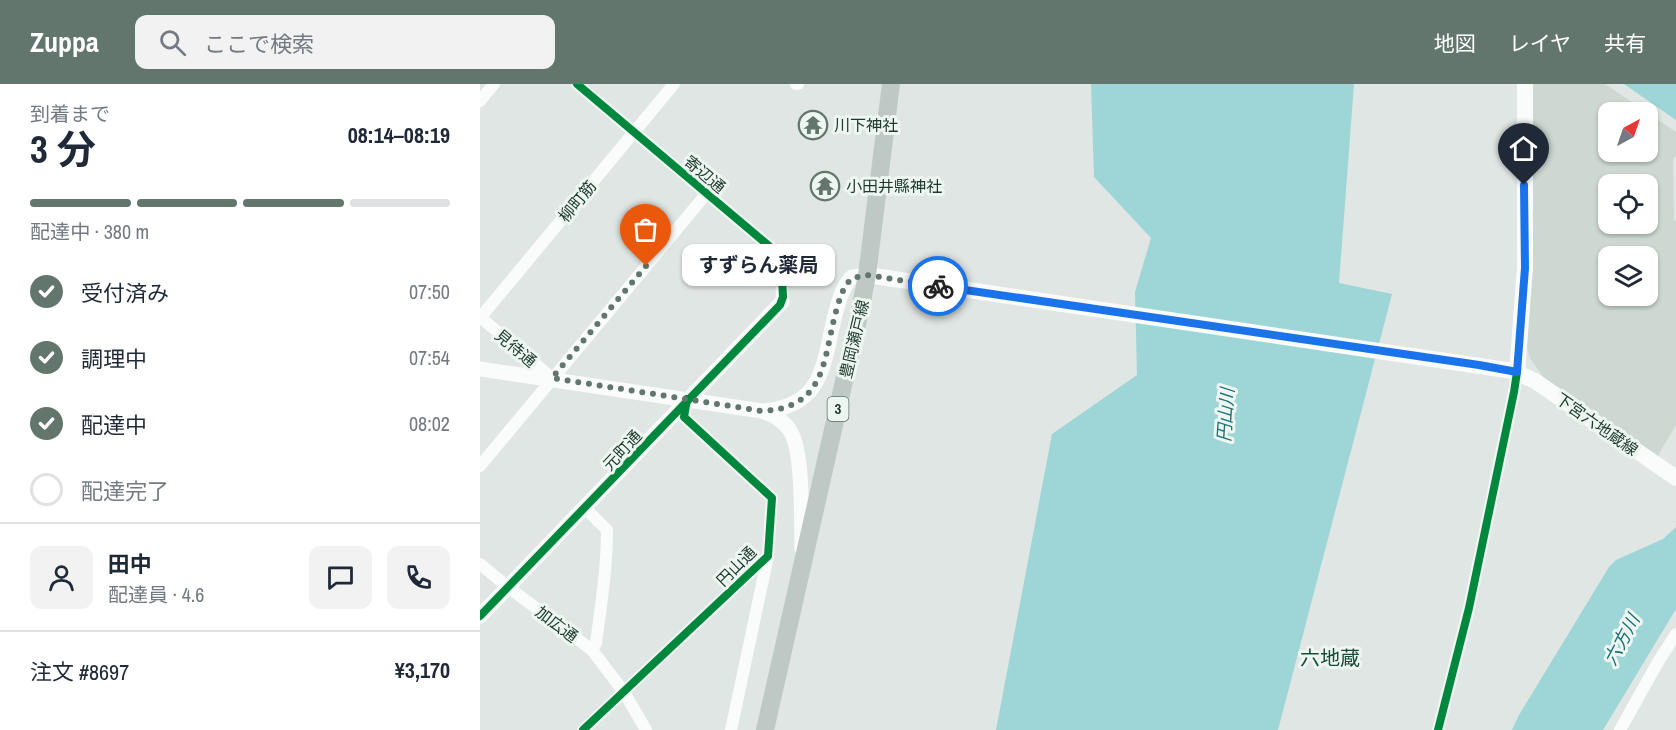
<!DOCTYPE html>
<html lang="ja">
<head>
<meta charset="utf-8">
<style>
	body { margin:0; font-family:"Archivo Narrow","Noto Sans JP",sans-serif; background:#f2f2f3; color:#1f2937; height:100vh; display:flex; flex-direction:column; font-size:22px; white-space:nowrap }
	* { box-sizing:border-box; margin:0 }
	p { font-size:20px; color:#747a83 }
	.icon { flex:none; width:33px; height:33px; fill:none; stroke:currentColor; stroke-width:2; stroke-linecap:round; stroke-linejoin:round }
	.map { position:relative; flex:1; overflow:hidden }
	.sheet { display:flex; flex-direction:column; background:#fff; width:480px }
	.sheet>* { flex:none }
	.needle { width:39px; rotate:40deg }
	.buttons { position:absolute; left:1118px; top:18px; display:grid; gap:12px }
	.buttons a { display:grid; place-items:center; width:60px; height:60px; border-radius:12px; background:#fff; box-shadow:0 2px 4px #0004; font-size:30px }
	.pin { position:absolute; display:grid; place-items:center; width:51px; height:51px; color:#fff; margin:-62px -26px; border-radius:50% 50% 50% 0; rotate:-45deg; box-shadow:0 0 6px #0007 }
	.pin .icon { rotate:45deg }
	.courier { position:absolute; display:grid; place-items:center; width:60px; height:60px; margin:-30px; border:4px solid #1a73e8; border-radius:50%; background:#fff; color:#222; box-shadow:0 2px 8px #0007 }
	.bubble { position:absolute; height:42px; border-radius:12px; background:#fff; box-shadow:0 2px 4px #0004; font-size:20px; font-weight:700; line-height:42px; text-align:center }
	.head em { font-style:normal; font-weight:700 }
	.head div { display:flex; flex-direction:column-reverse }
	.head { display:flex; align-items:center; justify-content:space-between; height:102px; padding:0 30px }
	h1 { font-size:39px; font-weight:700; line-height:45px }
	.bar { display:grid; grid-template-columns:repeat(4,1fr); gap:9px 6px; align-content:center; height:72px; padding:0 30px }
	.bar i { height:8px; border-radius:4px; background:#e0e1e3 }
	.bar .current { background:#62766e }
	.bar p { grid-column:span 4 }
	.line { display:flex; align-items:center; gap:15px; padding:0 30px; border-top:2px solid #e0e1e3 }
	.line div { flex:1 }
	.round { display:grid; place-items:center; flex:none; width:63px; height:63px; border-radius:12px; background:#f2f2f3 }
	ol { padding:0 30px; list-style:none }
	li { display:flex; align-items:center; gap:18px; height:66px }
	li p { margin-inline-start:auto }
	li .icon { padding:6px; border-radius:50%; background:#62766e; color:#fff; stroke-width:4 }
	li:last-child { color:#747a83 }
	li i { width:33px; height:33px; border:3px solid #e0e1e3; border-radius:50% }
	header { display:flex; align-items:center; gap:36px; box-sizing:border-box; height:84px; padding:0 30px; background:#62766e; color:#fff }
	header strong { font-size:28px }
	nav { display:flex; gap:33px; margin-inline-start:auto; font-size:21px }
	.search { width:420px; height:54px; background:#f2f2f3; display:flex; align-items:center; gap:15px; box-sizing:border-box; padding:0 21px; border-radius:12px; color:#747a83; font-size:22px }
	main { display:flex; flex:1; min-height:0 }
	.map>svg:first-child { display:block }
</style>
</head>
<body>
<header>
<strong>Zuppa</strong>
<div class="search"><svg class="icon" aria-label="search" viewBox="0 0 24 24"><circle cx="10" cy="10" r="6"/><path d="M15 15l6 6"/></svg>ここで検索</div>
<nav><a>地図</a><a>レイヤ</a><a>共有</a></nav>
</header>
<main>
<section class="sheet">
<div class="head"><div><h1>3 分</h1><p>到着まで</p></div><em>08:14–08:19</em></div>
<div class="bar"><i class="current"></i><i class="current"></i><i class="current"></i><i></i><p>配達中 · 380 m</p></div>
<ol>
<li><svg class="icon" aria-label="check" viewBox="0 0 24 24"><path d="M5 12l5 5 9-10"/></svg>受付済み<p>07:50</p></li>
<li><svg class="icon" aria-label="check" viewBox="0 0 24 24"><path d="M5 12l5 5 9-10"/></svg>調理中<p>07:54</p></li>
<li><svg class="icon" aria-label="check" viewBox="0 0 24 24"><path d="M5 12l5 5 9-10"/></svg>配達中<p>08:02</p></li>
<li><i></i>配達完了</li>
</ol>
<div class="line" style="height:108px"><a class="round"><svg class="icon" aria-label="person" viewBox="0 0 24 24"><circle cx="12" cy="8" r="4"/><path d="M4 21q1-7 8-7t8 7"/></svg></a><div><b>田中</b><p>配達員 · 4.6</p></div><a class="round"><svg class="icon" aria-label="chat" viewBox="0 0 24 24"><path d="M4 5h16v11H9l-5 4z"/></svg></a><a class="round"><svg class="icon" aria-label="phone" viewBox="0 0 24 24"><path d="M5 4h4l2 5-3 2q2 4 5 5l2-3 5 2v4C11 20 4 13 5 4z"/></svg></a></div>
<div class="line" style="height:78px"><div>注文 #8697</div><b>¥3,170</b></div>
</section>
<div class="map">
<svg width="1196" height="646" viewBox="0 0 1196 646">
	<rect width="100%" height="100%" fill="#e0e6e3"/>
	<path fill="#cdd8d2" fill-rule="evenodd" d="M 1051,0 L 1125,0 L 1196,48 L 1196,73 L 1193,74 L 1194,136 L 1196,137 L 1196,341 L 1177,373 L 1066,297 L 1050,274 L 1047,262 L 1050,221 ZM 1128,28 L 1167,28 L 1167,68 L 1128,68 ZM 1128,100 L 1167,100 L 1167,140 L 1128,140 ZM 1128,172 L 1167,172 L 1167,212 L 1128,212 Z"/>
	<g fill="#9ed5d6">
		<path d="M 611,0 L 874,0 L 859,199 L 912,210 L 798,646 L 516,646 L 572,350 L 657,291 L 655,208 L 671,154 L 614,93 Z"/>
		<path d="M 1144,0 L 1196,0 L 1196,36 Z"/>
		<path d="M 1196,443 L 1196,525 L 1123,646 L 1032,646 L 1039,631 L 1129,483 L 1136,476 L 1183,455 Z"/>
	</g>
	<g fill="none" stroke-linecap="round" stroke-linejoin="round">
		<g stroke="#fafbfb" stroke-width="12">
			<path d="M 97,0 L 301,172 L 302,218"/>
			<path d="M 316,0 L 318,0"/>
			<path d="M 0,17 L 14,0"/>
			<path d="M 0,233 L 72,294"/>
			<path d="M 0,234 L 194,0"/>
			<path d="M 0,382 L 227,109"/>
			<path d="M 105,424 L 127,446 C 127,484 121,521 116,559 L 112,566"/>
			<path d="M 0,480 L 28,503 L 112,566 L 144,608 L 166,646"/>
			<path d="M 103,646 L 288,472 L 292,414 L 204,333 L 207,315"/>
			<path d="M 251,646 L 288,472"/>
			<path d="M 958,646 L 989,524 L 1034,308 L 1037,288"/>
			<path d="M 1140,646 L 1178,578 L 1196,550"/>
		</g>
		<g stroke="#fafbfb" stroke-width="15">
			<path d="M 0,285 L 282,327 C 344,323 343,280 355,231 C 359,217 362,203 372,193 L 387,191"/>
			<path d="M 282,327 C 292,331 302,335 309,345 C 324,365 321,438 322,465"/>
			<path d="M 0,532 L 302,218"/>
		</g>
		<g stroke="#fafbfb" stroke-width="16">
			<path d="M 387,191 L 1033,287 L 1055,297 L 1196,394"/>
			<path d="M 1037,288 L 1045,184 L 1045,0"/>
		</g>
		<path stroke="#bec8c4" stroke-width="18" d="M 285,646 L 381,222 L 387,191 L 411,0"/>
		<g stroke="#edf6f1" stroke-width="11">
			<g id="cycleway">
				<path d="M 0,532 L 300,221 L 303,213 L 301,172 L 97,0"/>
				<path d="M 103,646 L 288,472 L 292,414 L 204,333 L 207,315"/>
				<path d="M 958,646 L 989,524 L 1034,308 L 1037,288"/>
			</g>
		</g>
		<use href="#cycleway" stroke="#00873e" stroke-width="8"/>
	</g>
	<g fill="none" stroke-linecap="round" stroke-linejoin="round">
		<path stroke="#62766e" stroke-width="6" stroke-dasharray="0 10.8" d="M 166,182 L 72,294 L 282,327 C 344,324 343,280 355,231 C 359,217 362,204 372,194 L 387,191 L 458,202"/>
		<path stroke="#1a73e8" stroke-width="8" d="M 458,202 L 999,281 L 1037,288 L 1045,184 L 1044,101"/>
	</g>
	<defs>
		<g id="temple-ring" transform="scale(1.5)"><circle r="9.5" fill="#edf6f1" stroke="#62766e" stroke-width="1.5"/><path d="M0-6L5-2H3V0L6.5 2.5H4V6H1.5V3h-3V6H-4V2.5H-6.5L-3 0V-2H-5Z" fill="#62766e"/></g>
	</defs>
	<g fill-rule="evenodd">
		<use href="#temple-ring" x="333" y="41"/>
		<use href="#temple-ring" x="345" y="102"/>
	</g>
	<g text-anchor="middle" stroke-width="6" stroke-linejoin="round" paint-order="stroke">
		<rect fill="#edf6f1" stroke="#5c7269" stroke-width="1.5" x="347.5" y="313" width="21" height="24" rx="4.5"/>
		<g font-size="15" font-weight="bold" fill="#1e392f">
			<text x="358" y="330">3</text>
		</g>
		<g font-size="16" fill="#1e392f" stroke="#edf6f1" text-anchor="start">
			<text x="354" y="47">川下神社</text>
			<text x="366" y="108">小田井縣神社</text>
		</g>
		<g font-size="16" fill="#1e392f" stroke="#edf6f1">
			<text transform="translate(225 90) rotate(40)" y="6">寄辺通</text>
			<text transform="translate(97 117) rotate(-50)" y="6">柳町筋</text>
			<text transform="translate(374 255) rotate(-77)" y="6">豊岡瀬戸線</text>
			<text transform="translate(36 264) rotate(40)" y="6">見待通</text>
			<text transform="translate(1117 340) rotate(35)" y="6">下宮六地蔵線</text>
			<text transform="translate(142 366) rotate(-47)" y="6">元町通</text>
			<text transform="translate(256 482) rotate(-45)" y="6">円山通</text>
			<text transform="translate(77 540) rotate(37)" y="6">加広通</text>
		</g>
		<g font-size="18" font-style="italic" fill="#187176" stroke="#edf6f1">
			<text transform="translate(746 331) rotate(-86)" y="6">円山川</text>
			<text transform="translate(1142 556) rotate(-62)" y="6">六方川</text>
		</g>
		<g font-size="20" fill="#1a4b3a" stroke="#edf6f1">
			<text x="850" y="581">六地蔵</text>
		</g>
	</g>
</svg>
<div class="buttons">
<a><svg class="needle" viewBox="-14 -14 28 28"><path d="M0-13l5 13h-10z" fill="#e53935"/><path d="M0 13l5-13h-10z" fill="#747a83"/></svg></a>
<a><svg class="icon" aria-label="locate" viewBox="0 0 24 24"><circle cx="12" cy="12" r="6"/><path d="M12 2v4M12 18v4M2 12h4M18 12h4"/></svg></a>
<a><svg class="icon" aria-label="layers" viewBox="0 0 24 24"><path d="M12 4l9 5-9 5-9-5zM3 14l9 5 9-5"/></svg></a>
</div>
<div class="pin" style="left:166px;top:182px;background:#ea580c"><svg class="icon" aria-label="bag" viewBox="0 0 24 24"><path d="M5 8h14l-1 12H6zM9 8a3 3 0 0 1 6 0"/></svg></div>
<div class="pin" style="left:1044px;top:101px;background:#1f2937"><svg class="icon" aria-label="home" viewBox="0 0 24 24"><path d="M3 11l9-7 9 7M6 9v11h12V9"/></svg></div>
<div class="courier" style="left:458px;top:202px"><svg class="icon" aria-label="bike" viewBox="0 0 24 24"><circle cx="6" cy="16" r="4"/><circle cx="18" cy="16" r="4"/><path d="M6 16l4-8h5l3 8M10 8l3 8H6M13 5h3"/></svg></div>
<div class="bubble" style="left:202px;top:160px;width:153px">すずらん薬局</div>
</div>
</main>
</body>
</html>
